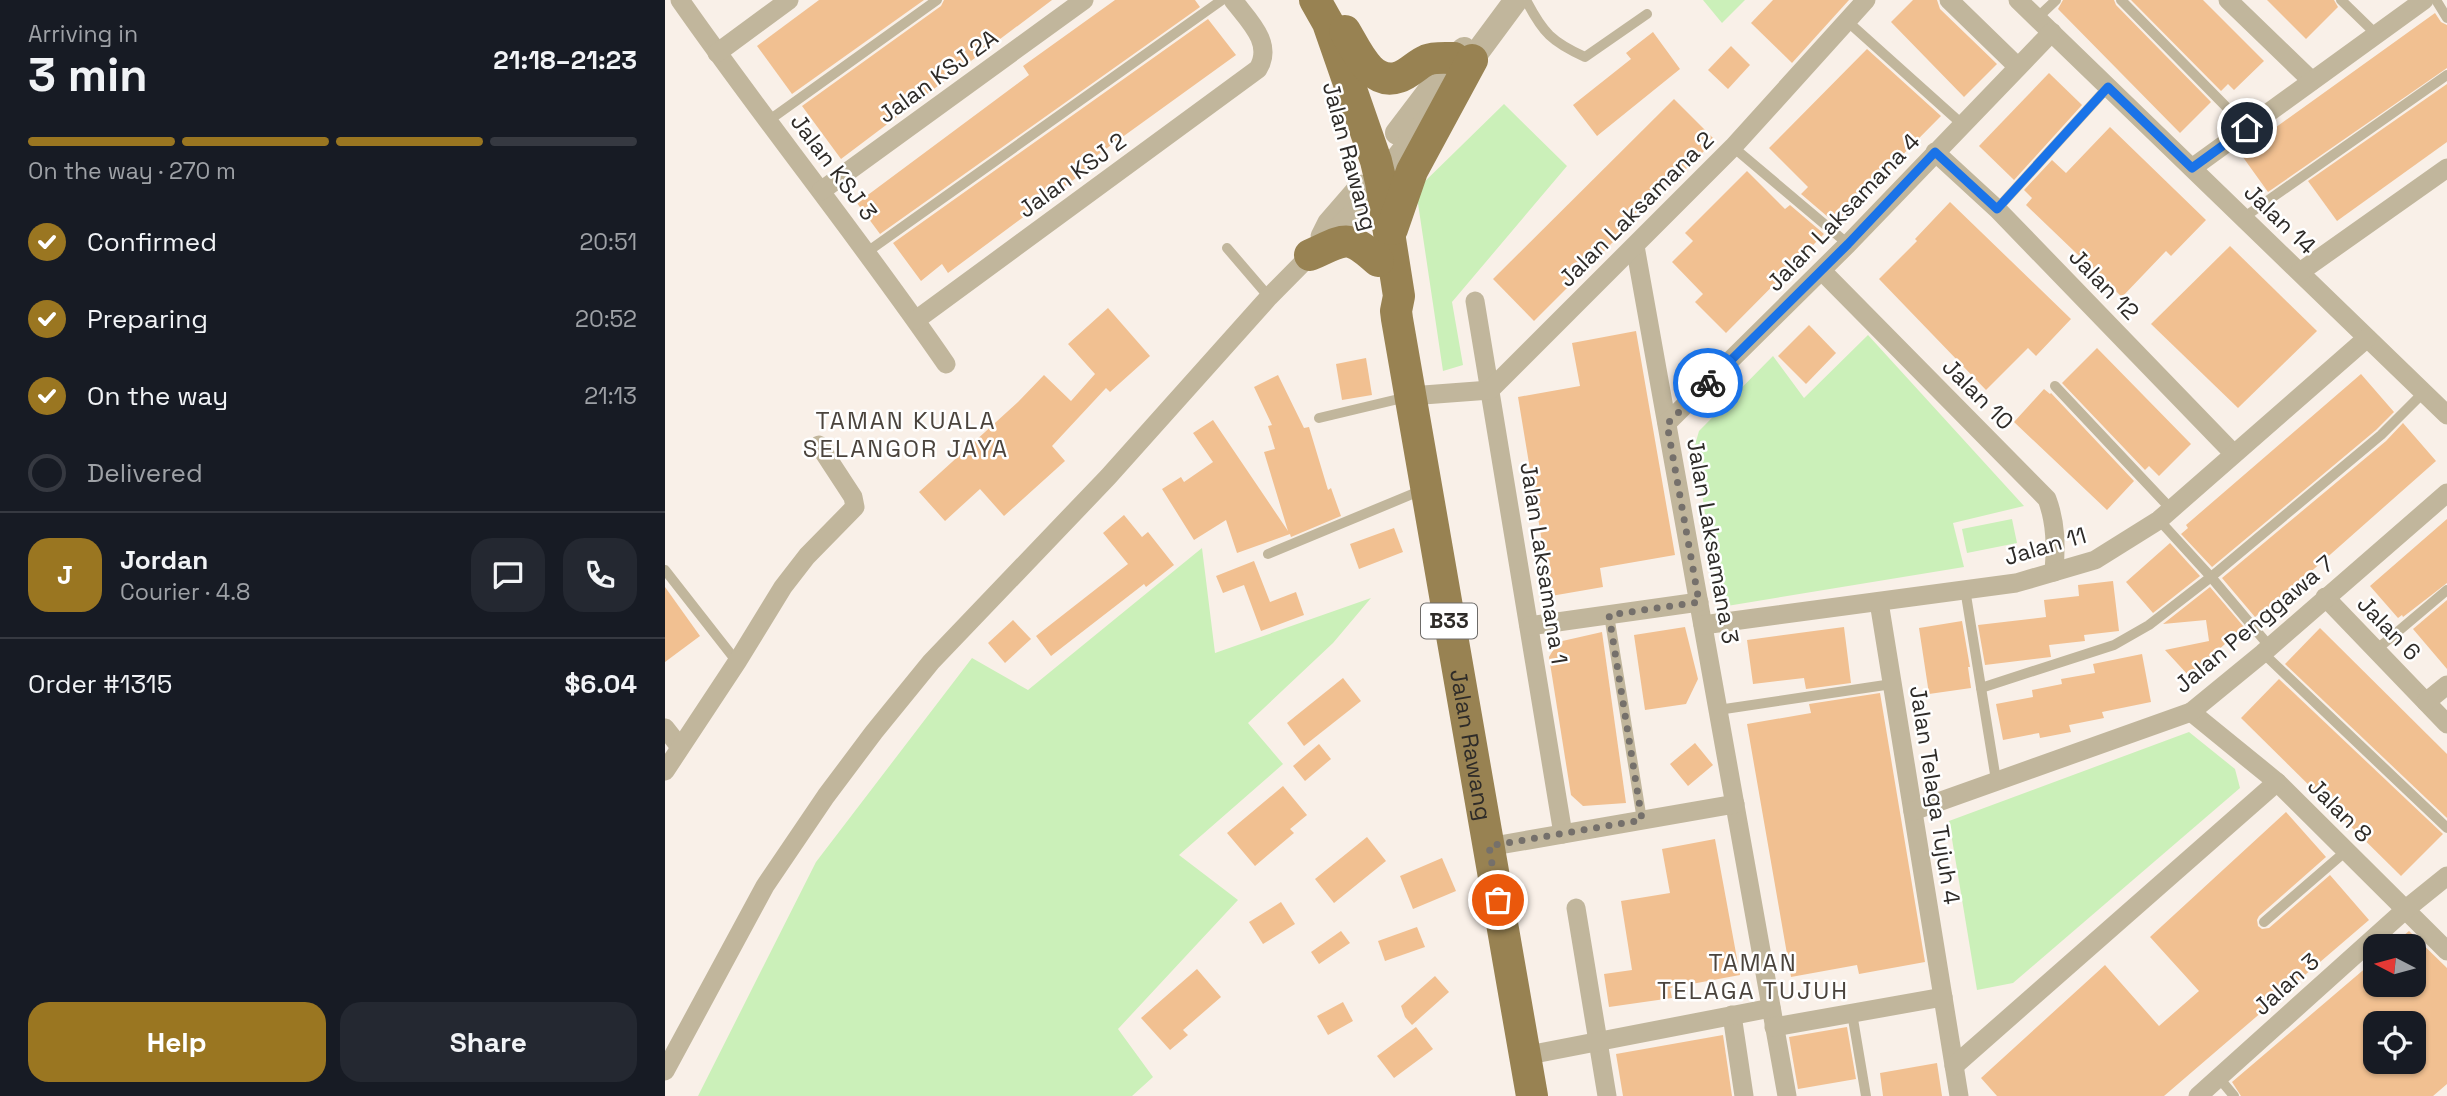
<!DOCTYPE html>
<html lang="en">
<head>
<meta charset="utf-8">
<style>
	body { margin:0; font-family:"Space Grotesk",sans-serif; background:#242831; color:#f1f3f6; height:100vh; display:flex; flex-direction:column; font-size:26px; white-space:nowrap }
	* { box-sizing:border-box; margin:0 }
	p { font-size:23px; color:#9ea1a6 }
	.icon { flex:none; width:38px; height:38px; fill:none; stroke:currentColor; stroke-width:2; stroke-linecap:round; stroke-linejoin:round }
	.map { position:relative; flex:1; overflow:hidden }
	.details { display:flex; flex-direction:column; background:#171b24; width:665px }
	.details>* { flex:none }
	.needle { width:46px; rotate:276deg }
	.controls { position:absolute; left:1698px; top:934px; display:grid; gap:14px }
	.controls a { display:grid; place-items:center; width:63px; height:63px; border-radius:14px; background:#171b24; box-shadow:0 2px 5px #0004; font-size:35px }
	.pin { position:absolute; display:grid; place-items:center; width:60px; height:60px; color:#fff; margin:-30px; border:4px solid #fff; border-radius:50%; box-shadow:0 2px 7px #0007 }
	.courier { position:absolute; display:grid; place-items:center; width:70px; height:70px; margin:-35px; border:5px solid #1a73e8; border-radius:50%; background:#fff; color:#222; box-shadow:0 2px 9px #0007 }
	.headline em { font-style:normal; font-weight:600 }
	.headline div { display:flex; flex-direction:column-reverse }
	.headline { display:flex; align-items:center; justify-content:space-between; height:119px; padding:0 28px }
	h1 { font-size:46px; font-weight:600; line-height:52px }
	.bar { display:grid; grid-template-columns:repeat(4,1fr); gap:10px 7px; align-content:center; height:84px; padding:0 28px }
	.bar i { height:9px; border-radius:5px; background:#363941 }
	.bar .current { background:#9a7621 }
	.bar p { grid-column:span 4 }
	.line { display:flex; align-items:center; gap:18px; padding:0 28px; border-top:2px solid #363941 }
	.line div { flex:1 }
	.round { display:grid; place-items:center; flex:none; width:74px; height:74px; border-radius:21px; background:#242831 }
	ol { padding:0 28px; list-style:none }
	li { display:flex; align-items:center; gap:21px; height:77px }
	li p { margin-inline-start:auto }
	li .icon { padding:7px; border-radius:50%; background:#9a7621; color:#fff; stroke-width:4 }
	li:last-child { color:#9ea1a6 }
	li i { width:38px; height:38px; border:4px solid #363941; border-radius:50% }
	.button { display:flex; gap:14px; margin-top:auto; padding:14px 28px }
	.button a { flex:1; height:80px; border-radius:21px; background:#9a7621; color:#fff; font-size:28px; font-weight:600; line-height:80px; text-align:center }
	.button a+a { background:#242831; color:#f1f3f6 }
	main { display:flex; flex:1; min-height:0 }
	.map>svg:first-child { display:block }
</style>
</head>
<body>
<main>
<section class="details">
<div class="headline"><div><h1>3 min</h1><p>Arriving in</p></div><em>21:18–21:23</em></div>
<div class="bar"><i class="current"></i><i class="current"></i><i class="current"></i><i></i><p>On the way · 270 m</p></div>
<ol>
<li><svg class="icon" aria-label="check" viewBox="0 0 24 24"><path d="M5 12l5 5 9-10"/></svg>Confirmed<p>20:51</p></li>
<li><svg class="icon" aria-label="check" viewBox="0 0 24 24"><path d="M5 12l5 5 9-10"/></svg>Preparing<p>20:52</p></li>
<li><svg class="icon" aria-label="check" viewBox="0 0 24 24"><path d="M5 12l5 5 9-10"/></svg>On the way<p>21:13</p></li>
<li><i></i>Delivered</li>
</ol>
<div class="line" style="height:126px"><b class="round" style="background:#9a7621;color:#fff">J</b><div><b>Jordan</b><p>Courier · 4.8</p></div><a class="round"><svg class="icon" aria-label="chat" viewBox="0 0 24 24"><path d="M4 5h16v11H9l-5 4z"/></svg></a><a class="round"><svg class="icon" aria-label="phone" viewBox="0 0 24 24"><path d="M5 4h4l2 5-3 2q2 4 5 5l2-3 5 2v4C11 20 4 13 5 4z"/></svg></a></div>
<div class="line" style="height:91px"><div>Order #1315</div><b>$6.04</b></div>
<div class="button"><a>Help</a><a>Share</a></div>
</section>
<div class="map">
<svg width="1782" height="1096" viewBox="0 0 1782 1096">
	<rect width="100%" height="100%" fill="#f9f0e8"/>
	<g fill="#cbf0b9">
		<path d="M 1038,0 L 1080,0 L 1057,23 Z"/>
		<path d="M 839,104 L 902,166 L 787,302 L 798,365 L 778,371 L 751,190 Z"/>
		<path d="M 1203,335 L 1359,506 L 1288,523 L 1299,567 L 1062,606 L 1051,589 L 1030,445 L 1034,431 L 1108,356 L 1139,398 Z"/>
		<path d="M 1347,519 L 1352,543 L 1302,553 L 1297,529 Z"/>
		<path d="M 537,548 L 550,653 L 706,598 L 668,643 L 583,723 L 618,764 L 514,855 L 573,900 L 453,1029 L 488,1077 L 467,1096 L 33,1096 L 151,862 L 307,658 L 363,690 Z"/>
		<path d="M 1524,732 L 1570,769 L 1575,788 L 1348,983 L 1312,990 L 1284,821 Z"/>
	</g>
	<g fill="#f1c091" fill-rule="evenodd">
		<path d="M 154,0 L 259,0 L 127,94 L 92,46 Z"/>
		<path d="M 279,0 L 387,0 L 176,159 L 137,106 L 276,6 Z"/>
		<path d="M 450,0 L 530,0 L 535,7 L 215,234 L 192,203 L 364,75 L 358,66 Z"/>
		<path d="M 1108,0 L 1184,0 L 1127,63 L 1086,23 Z"/>
		<path d="M 1248,0 L 1272,0 L 1275,9 L 1332,64 L 1299,97 L 1226,22 Z"/>
		<path d="M 1398,0 L 1449,0 L 1451,5 L 1546,102 L 1515,133 L 1393,9 Z"/>
		<path d="M 1466,0 L 1538,0 L 1599,61 L 1569,90 L 1563,84 L 1556,91 Z"/>
		<path d="M 1602,0 L 1669,0 L 1673,7 L 1641,39 Z"/>
		<path d="M 1770,13 L 1776,22 L 1782,25 L 1782,68 L 1603,192 L 1575,153 Z"/>
		<path d="M 543,19 L 571,55 L 420,164 L 423,169 L 283,273 L 277,264 L 256,281 L 228,243 Z"/>
		<path d="M 988,32 L 1015,69 L 932,136 L 908,105 L 966,59 L 961,53 Z"/>
		<path d="M 1066,46 L 1085,65 L 1063,89 L 1043,70 Z"/>
		<path d="M 1202,49 L 1276,116 L 1170,223 L 1136,194 L 1143,187 L 1104,148 Z"/>
		<path d="M 1384,73 L 1417,105 L 1349,180 L 1314,146 Z"/>
		<path d="M 1782,84 L 1782,142 L 1672,221 L 1643,181 Z"/>
		<path d="M 1009,99 L 1050,140 L 869,321 L 828,279 Z"/>
		<path d="M 1445,127 L 1541,220 L 1506,256 L 1501,251 L 1457,297 L 1361,205 L 1367,198 L 1359,190 L 1387,160 L 1401,173 Z"/>
		<path d="M 1082,171 L 1120,209 L 1125,205 L 1159,234 L 1061,333 L 1030,302 L 1038,294 L 1007,262 L 1028,241 L 1020,233 Z"/>
		<path d="M 1285,202 L 1406,319 L 1371,356 L 1363,348 L 1321,390 L 1214,279 L 1252,241 L 1250,239 Z"/>
		<path d="M 1565,246 L 1652,331 L 1573,408 L 1486,324 Z"/>
		<path d="M 443,308 L 485,356 L 445,392 L 441,388 L 387,446 L 400,461 L 339,516 L 315,489 L 280,521 L 254,492 L 353,402 L 379,375 L 406,401 L 430,374 L 403,344 Z"/>
		<path d="M 1144,325 L 1171,353 L 1141,384 L 1113,356 Z"/>
		<path d="M 971,331 L 1010,555 L 935,568 L 938,587 L 886,596 L 853,397 L 915,386 L 907,343 Z"/>
		<path d="M 1432,348 L 1526,444 L 1494,476 L 1484,466 L 1480,470 L 1397,383 Z"/>
		<path d="M 701,358 L 707,395 L 677,400 L 671,364 Z"/>
		<path d="M 1696,374 L 1729,412 L 1711,430 L 1547,567 L 1516,534 L 1523,528 L 1521,525 Z"/>
		<path d="M 613,375 L 639,428 L 644,427 L 663,490 L 666,488 L 676,516 L 626,537 L 625,534 L 572,553 L 561,520 L 529,540 L 497,489 L 516,477 L 519,482 L 548,462 L 528,433 L 548,420 L 623,531 L 599,452 L 610,449 L 603,426 L 607,425 L 589,387 Z"/>
		<path d="M 1379,389 L 1385,394 L 1386,393 L 1469,481 L 1442,510 L 1349,422 Z"/>
		<path d="M 1738,423 L 1771,461 L 1598,614 L 1596,612 L 1590,617 L 1557,578 L 1721,441 Z"/>
		<path d="M 459,515 L 477,537 L 483,532 L 509,565 L 481,587 L 479,584 L 386,656 L 371,636 L 463,564 L 438,533 Z"/>
		<path d="M 1782,519 L 1782,583 L 1738,617 L 1737,615 L 1733,618 L 1705,586 Z"/>
		<path d="M 729,528 L 738,552 L 694,569 L 685,544 Z"/>
		<path d="M 1505,543 L 1535,576 L 1488,613 L 1461,582 Z"/>
		<path d="M 589,561 L 605,602 L 631,592 L 639,615 L 596,631 L 579,585 L 558,593 L 551,576 Z"/>
		<path d="M 1448,581 L 1454,631 L 1419,635 L 1420,641 L 1384,645 L 1386,657 L 1320,665 L 1313,625 L 1381,617 L 1379,600 L 1414,596 L 1413,585 Z"/>
		<path d="M 0,587 L 35,636 L 0,662 Z"/>
		<path d="M 1545,587 L 1579,627 L 1524,676 L 1500,650 L 1544,641 L 1541,620 L 1498,624 Z"/>
		<path d="M 1782,600 L 1782,669 L 1748,629 Z"/>
		<path d="M 348,620 L 366,639 L 340,663 L 323,643 Z"/>
		<path d="M 1297,621 L 1305,667 L 1303,667 L 1306,688 L 1264,694 L 1254,628 Z"/>
		<path d="M 1020,627 L 1033,679 L 1021,704 L 980,710 L 969,635 Z"/>
		<path d="M 1179,627 L 1186,683 L 1141,689 L 1139,678 L 1088,684 L 1082,640 Z"/>
		<path d="M 1655,628 L 1782,754 L 1782,818 L 1620,664 Z"/>
		<path d="M 937,632 L 961,803 L 918,806 L 906,795 L 884,657 L 893,642 Z"/>
		<path d="M 1477,654 L 1486,702 L 1437,712 L 1439,718 L 1404,725 L 1406,732 L 1375,738 L 1374,733 L 1338,740 L 1331,704 L 1368,697 L 1367,690 L 1397,684 L 1396,679 L 1430,673 L 1428,664 Z"/>
		<path d="M 678,678 L 696,701 L 639,746 L 622,723 Z"/>
		<path d="M 1614,679 L 1778,834 L 1736,876 L 1576,718 Z"/>
		<path d="M 1215,693 L 1260,962 L 1194,974 L 1192,965 L 1126,977 L 1082,724 L 1146,713 L 1144,704 Z"/>
		<path d="M 1030,743 L 1048,765 L 1023,786 L 1005,764 Z"/>
		<path d="M 654,744 L 666,759 L 640,781 L 628,766 Z"/>
		<path d="M 618,786 L 642,815 L 625,829 L 629,833 L 590,866 L 562,833 Z"/>
		<path d="M 1621,812 L 1661,857 L 1594,916 L 1592,920 L 1593,926 L 1597,929 L 1604,928 L 1665,875 L 1704,920 L 1499,1096 L 1332,1096 L 1316,1078 L 1440,965 L 1494,1026 L 1534,991 L 1485,937 Z"/>
		<path d="M 702,837 L 721,861 L 669,903 L 650,879 Z"/>
		<path d="M 1050,839 L 1075,975 L 1005,988 L 1007,998 L 944,1007 L 939,974 L 967,970 L 956,901 L 1005,893 L 997,849 Z"/>
		<path d="M 777,858 L 791,891 L 748,909 L 735,876 Z"/>
		<path d="M 616,902 L 630,924 L 598,944 L 584,922 Z"/>
		<path d="M 752,927 L 760,947 L 720,961 L 713,941 Z"/>
		<path d="M 676,931 L 685,943 L 654,964 L 646,952 Z"/>
		<path d="M 1744,931 L 1782,968 L 1782,1084 L 1768,1096 L 1576,1096 L 1567,1082 L 1710,960 L 1710,985 L 1748,985 L 1748,947 L 1725,947 ZM 1710,1024 L 1748,1024 L 1748,1062 L 1710,1062 Z"/>
		<path d="M 532,969 L 556,997 L 518,1030 L 523,1035 L 505,1050 L 476,1018 Z"/>
		<path d="M 770,976 L 784,992 L 747,1025 L 740,1017 L 736,1006 Z"/>
		<path d="M 678,1002 L 688,1021 L 663,1035 L 652,1016 Z"/>
		<path d="M 751,1027 L 768,1049 L 729,1078 L 712,1056 Z"/>
		<path d="M 1182,1027 L 1191,1079 L 1133,1089 L 1124,1037 Z"/>
		<path d="M 1058,1035 L 1067,1096 L 958,1096 L 951,1054 Z"/>
		<path d="M 1272,1063 L 1277,1096 L 1218,1096 L 1215,1073 Z"/>
	</g>
	<g fill="none" stroke-linecap="round" stroke-linejoin="round">
		<g stroke="#c1b69c" stroke-width="10">
			<path d="M 861,0 C 878,33 887,42 920,57 L 982,14"/>
			<path d="M 1456,0 L 1582,128"/>
			<path d="M 1676,0 L 1711,34"/>
			<path d="M 1771,0 L 1782,18"/>
			<path d="M 1372,18 L 1391,0"/>
			<path d="M 1182,21 L 1298,125"/>
			<path d="M 103,121 L 272,0"/>
			<path d="M 1068,147 L 1183,244"/>
			<path d="M 1332,209 L 1443,87"/>
			<path d="M 1578,218 L 1782,75"/>
			<path d="M 562,248 L 604,297"/>
			<path d="M 202,252 L 557,0"/>
			<path d="M 1390,386 L 1505,508"/>
			<path d="M 654,418 L 742,397"/>
			<path d="M 1494,520 L 1546,577 L 1605,647"/>
			<path d="M 603,554 L 757,490"/>
			<path d="M 0,570 L 72,662"/>
			<path d="M 1300,589 L 1331,780"/>
			<path d="M 944,615 L 977,820"/>
			<path d="M 1711,650 L 1782,590"/>
			<path d="M 1598,653 L 1782,828"/>
			<path d="M 1316,688 L 1449,645 L 1484,625 L 1546,577 L 1716,435 L 1759,392"/>
			<path d="M 1053,710 L 1227,684"/>
			<path d="M 1599,922 L 1681,851"/>
			<path d="M 1187,1013 L 1201,1096"/>
			<path d="M 1554,1078 L 1569,1096"/>
		</g>
		<g stroke="#c1b69c" stroke-width="19">
			<path d="M 15,0 C 101,123 196,240 281,364"/>
			<path d="M 1284,0 L 1353,67"/>
			<path d="M 1353,0 L 1782,415"/>
			<path d="M 1563,0 L 1647,81"/>
			<path d="M 52,53 L 124,0"/>
			<path d="M 1270,152 L 1332,209 L 1569,454"/>
			<path d="M 1527,168 L 1759,0"/>
			<path d="M 156,191 L 419,0"/>
			<path d="M 655,236 L 662,222 L 695,184"/>
			<path d="M 970,246 L 1122,1096"/>
			<path d="M 1157,271 L 1382,499 C 1391,523 1391,546 1389,572"/>
			<path d="M 1635,272 L 1782,168"/>
			<path d="M 810,301 L 898,834"/>
			<path d="M 251,320 L 593,69 C 609,43 583,20 568,0"/>
			<path d="M 745,396 L 825,390 L 1068,147 L 1201,0"/>
			<path d="M 1002,423 L 1183,244 L 1387,32"/>
			<path d="M 1660,597 L 1782,724"/>
			<path d="M 1214,602 L 1294,1096"/>
			<path d="M 1038,625 L 1351,583 L 1430,560 L 1494,520 L 1702,338"/>
			<path d="M 864,626 L 1034,602"/>
			<path d="M 1761,702 L 1782,685"/>
			<path d="M 1526,712 L 1612,782 L 1782,951"/>
			<path d="M 0,728 L 15,747"/>
			<path d="M 0,771 L 72,662 L 118,587 L 142,556 L 190,507 L 188,497 L 154,445"/>
			<path d="M 1248,811 L 1526,712 L 1598,653 L 1782,493"/>
			<path d="M 823,847 L 1070,804"/>
			<path d="M 911,908 L 942,1096"/>
			<path d="M 1067,1015 L 1079,1096"/>
			<path d="M 1109,1027 L 1278,997"/>
			<path d="M 859,1056 L 1106,1008"/>
			<path d="M 1289,1066 L 1612,782"/>
			<path d="M 0,1071 L 100,886 L 161,796 L 209,732 L 266,662 L 443,477 L 604,297 L 698,202"/>
			<path d="M 1533,1096 L 1741,909 L 1782,876"/>
		</g>
		<g stroke="#c1b69c" stroke-width="24">
			<path d="M 797,73 L 851,0"/>
			<path d="M 732,133 L 789,58 L 799,49"/>
			<path d="M 698,202 L 761,122"/>
		</g>
		<g stroke="#988252" stroke-width="32">
			<path id="s1" d="M 650,0 L 663,23 L 711,161 L 716,182 L 734,296 L 731,311 L 732,319 L 867,1096"/>
			<path d="M 680,31 C 691,49 706,87 734,77 C 744,74 752,64 762,60 C 769,57 781,58 789,58"/>
			<path d="M 727,229 L 747,171 L 807,60"/>
			<path d="M 645,255 C 681,239 682,233 713,261"/>
		</g>
	</g>
	<g fill="none" stroke-linecap="round" stroke-linejoin="round">
		<path stroke="#75706b" stroke-width="7" stroke-dasharray="0 12.6" d="M 833,900 L 824,846 L 977,820 L 944,615 L 1034,602 L 1002,424 L 1043,383"/>
		<path stroke="#1a73e8" stroke-width="9" d="M 1043,383 L 1183,244 L 1270,152 L 1332,209 L 1443,87 L 1527,168 L 1582,128"/>
	</g>
	<g text-anchor="middle" stroke-width="5" stroke-linejoin="round" paint-order="stroke">
		<rect fill="#fff" stroke="#6d6b68" stroke-width="2" x="756" y="603.5" width="56" height="35" rx="5"/>
		<g font-size="21" font-weight="bold" fill="#2e2b28">
			<text x="784" y="628">B33</text>
		</g>
		<g font-size="23" fill="#2e2b28" stroke="#fff">
			<text transform="translate(273 76) rotate(-36)" y="8">Jalan KSJ 2A</text>
			<text transform="translate(685 156) rotate(75)" y="8">Jalan Rawang</text>
			<text transform="translate(169 167) rotate(53)" y="8">Jalan KSJ 3</text>
			<text transform="translate(407 175) rotate(-36)" y="8">Jalan KSJ 2</text>
			<text transform="translate(971 209) rotate(-45)" y="8">Jalan Laksamana 2</text>
			<text transform="translate(1178 212) rotate(-46)" y="8">Jalan Laksamana 4</text>
			<text transform="translate(1615 219) rotate(44)" y="8">Jalan 14</text>
			<text transform="translate(1439 284) rotate(46)" y="8">Jalan 12</text>
			<text transform="translate(1313 394) rotate(45)" y="8">Jalan 10</text>
			<text transform="translate(1048 541) rotate(80)" y="8">Jalan Laksamana 3</text>
			<text transform="translate(1380 546) rotate(-16)" y="8">Jalan 11</text>
			<text transform="translate(879 563) rotate(81)" y="8">Jalan Laksamana 1</text>
			<text transform="translate(1589 624) rotate(-40)" y="8">Jalan Penggawa 7</text>
			<text transform="translate(1724 628) rotate(46)" y="8">Jalan 6</text>
			<text dy="8" stroke="none"><textPath href="#s1" startOffset="765">Jalan Rawang</textPath></text>
			<text transform="translate(1270 795) rotate(81)" y="8">Jalan Telaga Tujuh 4</text>
			<text transform="translate(1675 810) rotate(45)" y="8">Jalan 8</text>
			<text transform="translate(1621 984) rotate(-42)" y="8">Jalan 3</text>
		</g>
		<g font-size="24" letter-spacing="2" fill="#4b443d" stroke="#fff">
			<text x="241" y="429">TAMAN KUALA<tspan x="241" dy="28">SELANGOR JAYA</tspan></text>
			<text x="1088" y="971">TAMAN<tspan x="1088" dy="28">TELAGA TUJUH</tspan></text>
		</g>
	</g>
</svg>
<div class="controls">
<a><svg class="needle" viewBox="-14 -14 28 28"><path d="M0-13l5 13h-10z" fill="#e53935"/><path d="M0 13l5-13h-10z" fill="#9ea1a6"/></svg></a>
<a><svg class="icon" aria-label="locate" viewBox="0 0 24 24"><circle cx="12" cy="12" r="6"/><path d="M12 2v4M12 18v4M2 12h4M18 12h4"/></svg></a>
</div>
<div class="pin" style="left:833px;top:900px;background:#ea580c"><svg class="icon" aria-label="bag" viewBox="0 0 24 24"><path d="M5 8h14l-1 12H6zM9 8a3 3 0 0 1 6 0"/></svg></div>
<div class="pin" style="left:1582px;top:128px;background:#1f2937"><svg class="icon" aria-label="home" viewBox="0 0 24 24"><path d="M3 11l9-7 9 7M6 9v11h12V9"/></svg></div>
<div class="courier" style="left:1043px;top:383px"><svg class="icon" aria-label="bike" viewBox="0 0 24 24"><circle cx="6" cy="16" r="4"/><circle cx="18" cy="16" r="4"/><path d="M6 16l4-8h5l3 8M10 8l3 8H6M13 5h3"/></svg></div>
</div>
</main>
</body>
</html>
